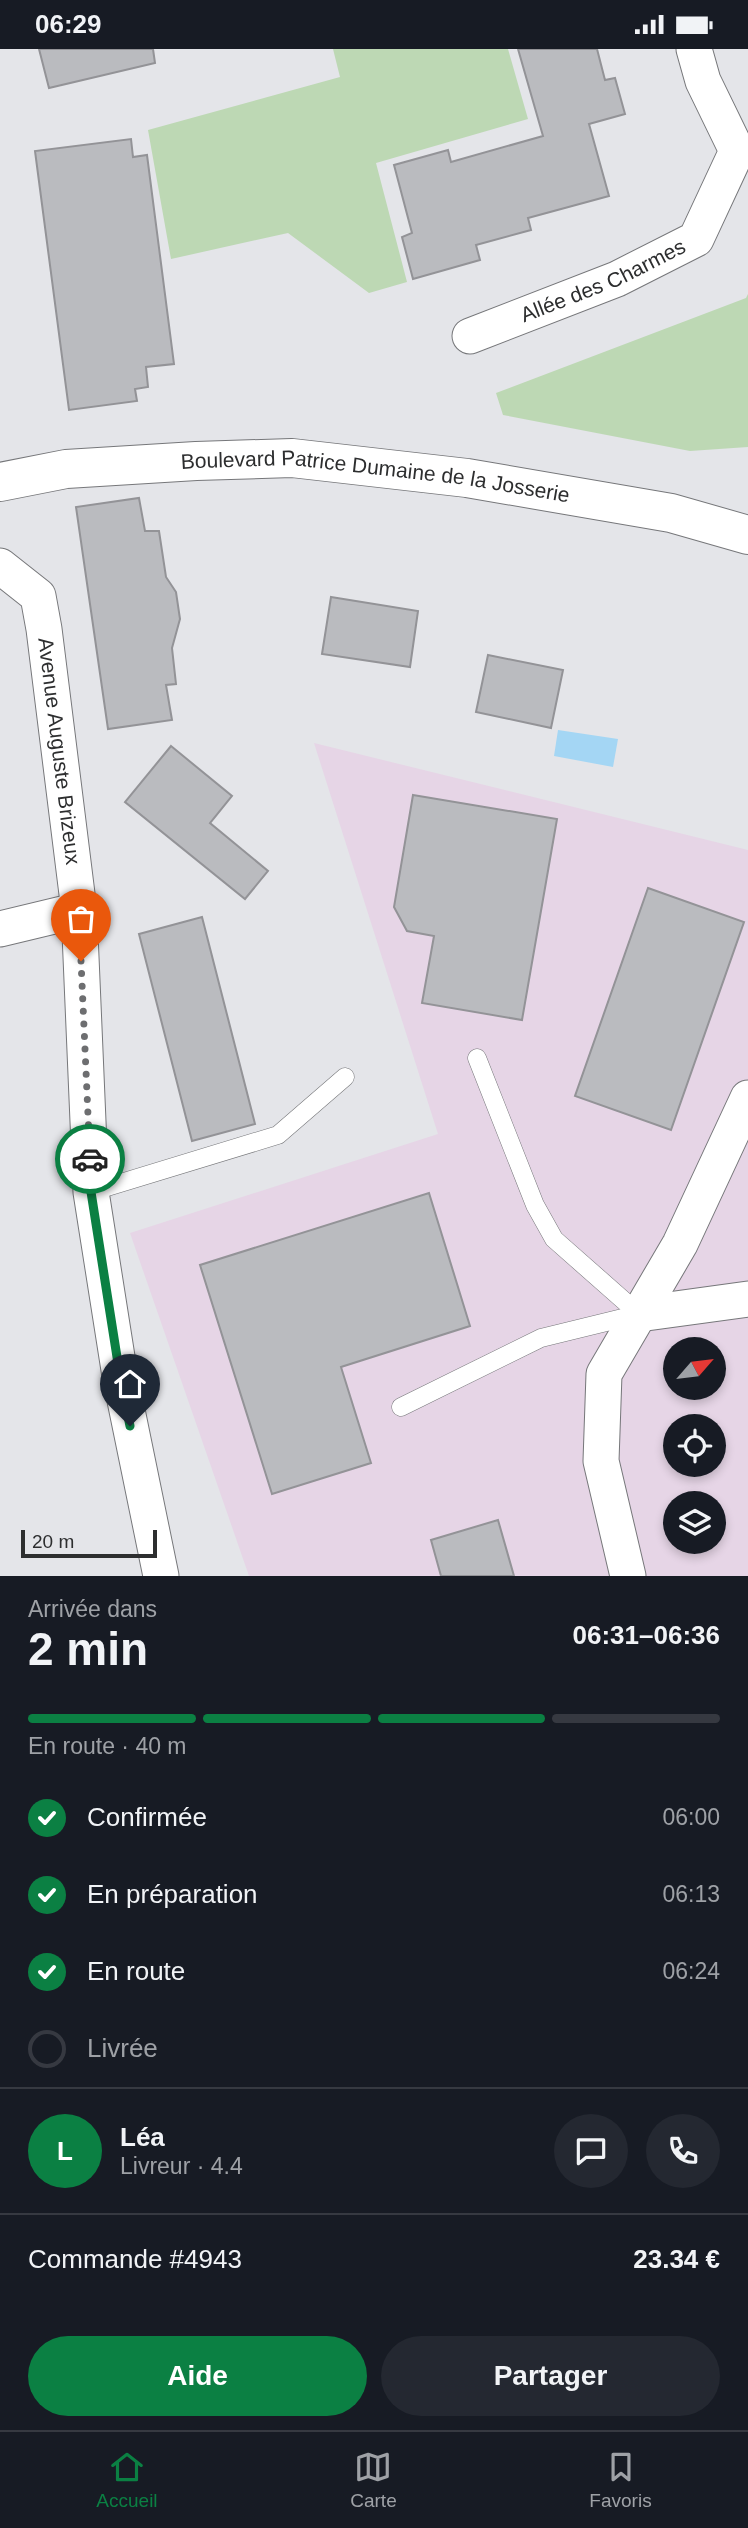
<!DOCTYPE html>
<html lang="fr">
<head>
<meta charset="utf-8">
<style>
	body { margin:0; font-family:Helvetica,sans-serif; background:#242831; color:#f1f3f6; height:100vh; display:flex; flex-direction:column; font-size:26px; white-space:nowrap }
	* { box-sizing:border-box; margin:0 }
	p { font-size:23px; color:#9ea1a6 }
	.icon { flex:none; width:38px; height:38px; fill:none; stroke:currentColor; stroke-width:2; stroke-linecap:round; stroke-linejoin:round }
	.map { position:relative; height:1527px; overflow:hidden }
	.details { display:flex; flex-direction:column; background:#171b24; flex:1 }
	.details>* { flex:none }
	.needle { width:46px; rotate:62deg }
	.fabs { position:absolute; left:663px; top:1288px; display:grid; gap:14px }
	.fabs a { display:grid; place-items:center; width:63px; height:63px; border-radius:50%; background:#171b24; box-shadow:0 4px 10px #0003; font-size:35px }
	.scale { position:absolute; left:21px; bottom:18px; width:136px; box-sizing:border-box; padding-left:7px; border:4px solid #2d2e2f; border-top:0; font-size:19px; line-height:24px; white-space:nowrap; color:#2d2e2f; -webkit-text-stroke:5px #e4e5e9; paint-order:stroke }
	.pin { position:absolute; display:grid; place-items:center; width:60px; height:60px; color:#fff; margin:-72px -30px; border-radius:50% 50% 50% 0; rotate:-45deg; box-shadow:0 0 7px #0007 }
	.pin .icon { rotate:45deg }
	.courier { position:absolute; display:grid; place-items:center; width:70px; height:70px; margin:-35px; border:5px solid #0b8043; border-radius:50%; background:#fff; color:#222; box-shadow:0 2px 9px #0007 }
	.head em { font-style:normal; font-weight:700 }
	.head div { display:flex; flex-direction:column-reverse }
	.head { display:flex; align-items:center; justify-content:space-between; height:119px; padding:0 28px }
	h1 { font-size:46px; font-weight:700; line-height:52px }
	.bar { display:grid; grid-template-columns:repeat(4,1fr); gap:10px 7px; align-content:center; height:84px; padding:0 28px }
	.bar i { height:9px; border-radius:5px; background:#363941 }
	.bar .selected { background:#0b8043 }
	.bar p { grid-column:span 4 }
	.line { display:flex; align-items:center; gap:18px; padding:0 28px; border-top:2px solid #363941 }
	.line div { flex:1 }
	.round { display:grid; place-items:center; flex:none; width:74px; height:74px; border-radius:37px; background:#242831 }
	ol { padding:0 28px; list-style:none }
	li { display:flex; align-items:center; gap:21px; height:77px }
	li p { margin-inline-start:auto }
	li .icon { padding:7px; border-radius:50%; background:#0b8043; color:#fff; stroke-width:4 }
	li:last-child { color:#9ea1a6 }
	li i { width:38px; height:38px; border:4px solid #363941; border-radius:50% }
	.button { display:flex; gap:14px; margin-top:auto; padding:14px 28px }
	.button a { flex:1; height:80px; border-radius:42px; background:#0b8043; color:#fff; font-size:28px; font-weight:700; line-height:80px; text-align:center }
	.button a+a { background:#242831; color:#f1f3f6 }
	.status { display:flex; justify-content:space-between; align-items:center; height:49px; padding:0 35px; background:#171b24; direction:ltr }
	.status svg { height:19px; fill:currentColor }
	.tabs { display:flex; justify-content:space-around; align-items:center; height:98px; border-top:2px solid #363941; background:#171b24; font-size:19px; color:#9ea1a6 }
	.tabs a { display:grid; justify-items:center; gap:4px }
	.tabs .selected { color:#0b8043 }
	.map>svg:first-child { display:block }
</style>
</head>
<body>
<div class="status"><b>06:29</b><svg viewBox="0 0 49 12"><path d="M0 12V9h3v3zM5 12V6h3v6zM10 12V3h3v9zM15 12V0h3v12zM26 1h20v11H26zM47 4h2v5h-2z"/></svg></div>
<div class="map">
<svg width="748" height="1527" viewBox="0 0 748 1527">
	<rect width="100%" height="100%" fill="#e4e5e9"/>
	<path fill="#e6d5e6" fill-rule="evenodd" d="M 314,694 L 748,801 L 748,1527 L 249,1527 L 130,1184 L 438,1085 ZM 676,1300 L 714,1300 L 714,1339 L 676,1339 ZM 676,1377 L 714,1377 L 714,1416 L 676,1416 ZM 676,1454 L 714,1454 L 714,1493 L 676,1493 Z"/>
	<g fill="#bdd8b4">
		<path d="M 333,0 L 508,0 L 528,70 L 376,114 L 407,233 L 369,244 L 288,184 L 171,210 L 148,81 L 340,28 Z"/>
		<path d="M 748,245 L 748,398 L 690,402 L 503,366 L 496,344 L 746,249 Z"/>
	</g>
	<path fill="#a4d6f4" d="M 558,681 L 618,690 L 613,718 L 554,707 Z"/>
	<g fill="#babbbf" stroke="#939397" stroke-width="2">
		<path d="M 39,0 L 153,0 L 155,14 L 49,39 Z"/>
		<path d="M 518,0 L 597,0 L 605,31 L 615,29 L 625,65 L 589,75 L 609,147 L 528,169 L 531,181 L 476,196 L 480,211 L 413,230 L 402,188 L 412,184 L 394,116 L 448,101 L 451,113 L 543,87 Z"/>
		<path d="M 131,90 L 133,108 L 147,106 L 174,315 L 146,318 L 148,338 L 135,340 L 137,352 L 69,361 L 35,102 Z"/>
		<path d="M 139,449 L 145,482 L 159,482 L 166,528 L 176,543 L 180,570 L 172,599 L 176,635 L 166,636 L 172,671 L 108,680 L 76,458 Z"/>
		<path d="M 331,548 L 418,562 L 410,618 L 322,605 Z"/>
		<path d="M 488,606 L 563,621 L 551,679 L 476,663 Z"/>
		<path d="M 171,697 L 232,747 L 210,774 L 268,822 L 245,850 L 125,753 Z"/>
		<path d="M 413,746 L 557,770 L 522,971 L 422,954 L 434,887 L 407,882 L 394,858 Z"/>
		<path d="M 648,839 L 744,873 L 671,1081 L 575,1047 Z"/>
		<path d="M 202,868 L 255,1075 L 192,1092 L 139,885 Z"/>
		<path d="M 429,1144 L 470,1277 L 341,1318 L 371,1414 L 272,1445 L 200,1216 Z"/>
		<path d="M 498,1471 L 514,1527 L 441,1527 L 431,1491 Z"/>
	</g>
	<g fill="none" stroke-linecap="round" stroke-linejoin="round">
		<g stroke="#76777a" stroke-width="19">
			<g id="service">
				<path d="M 477,1009 L 535,1156 L 554,1190 L 639,1265"/>
				<path d="M 91,1143 L 278,1086 L 345,1028"/>
				<path d="M 401,1358 L 541,1289 L 639,1265"/>
			</g>
		</g>
		<g stroke="#76777a" stroke-width="37">
			<g id="minor">
				<path id="s1" d="M 470,287 L 617,230 L 696,190 L 737,102 L 703,32 L 694,0"/>
				<path id="s2" d="M 0,517 L 38,547 L 44,580 L 79,861 L 91,1143 L 120,1327 L 161,1527"/>
				<path d="M 0,880 L 79,861"/>
				<path d="M 639,1265 L 748,1250"/>
				<path d="M 628,1527 L 601,1412 L 604,1325 L 680,1195 L 748,1049"/>
			</g>
		</g>
		<g stroke="#76777a" stroke-width="40">
			<g id="tertiary">
				<path id="s3" d="M 0,433 L 66,420 L 196,412 L 292,409 L 467,429 L 671,464 L 748,486"/>
			</g>
		</g>
		<use href="#service" stroke="#fff" stroke-width="18"/>
		<use href="#minor" stroke="#fff" stroke-width="35"/>
		<use href="#tertiary" stroke="#fff" stroke-width="38"/>
	</g>
	<g fill="none" stroke-linecap="round" stroke-linejoin="round">
		<path stroke="#6d6e70" stroke-width="7" stroke-dasharray="0 12.6" d="M 81,912 L 90,1110"/>
		<path stroke="#0b8043" stroke-width="9" d="M 90,1110 L 91,1143 L 120,1327 L 130,1377"/>
	</g>
	<g text-anchor="middle" stroke-width="7" stroke-linejoin="round" paint-order="stroke">
		<g font-size="21" fill="#2d2e2f" stroke="#e4e5e9">
			<text dy="7" stroke="none"><textPath href="#s1" startOffset="144">Allée des Charmes</textPath></text>
			<text dy="7" stroke="none"><textPath href="#s3" startOffset="378">Boulevard Patrice Dumaine de la Josserie</textPath></text>
			<text dy="7" stroke="none"><textPath href="#s2" startOffset="205">Avenue Auguste Brizeux</textPath></text>
		</g>
	</g>
</svg>
<div class="fabs">
<a><svg class="needle" viewBox="-14 -14 28 28"><path d="M0-13l5 13h-10z" fill="#e53935"/><path d="M0 13l5-13h-10z" fill="#9ea1a6"/></svg></a>
<a><svg class="icon" aria-label="locate" viewBox="0 0 24 24"><circle cx="12" cy="12" r="6"/><path d="M12 2v4M12 18v4M2 12h4M18 12h4"/></svg></a>
<a><svg class="icon" aria-label="layers" viewBox="0 0 24 24"><path d="M12 4l9 5-9 5-9-5zM3 14l9 5 9-5"/></svg></a>
</div>
<div class="scale">20 m</div>
<div class="pin" style="left:81px;top:912px;background:#ea580c"><svg class="icon" aria-label="bag" viewBox="0 0 24 24"><path d="M5 8h14l-1 12H6zM9 8a3 3 0 0 1 6 0"/></svg></div>
<div class="pin" style="left:130px;top:1377px;background:#1f2937"><svg class="icon" aria-label="home" viewBox="0 0 24 24"><path d="M3 11l9-7 9 7M6 9v11h12V9"/></svg></div>
<div class="courier" style="left:90px;top:1110px"><svg class="icon" aria-label="car" viewBox="0 0 24 24"><path d="M5 17H2v-5l4-1 3-4h7l3 4 3 1v5h-3M9 17h6M6 11h13"/><circle cx="7" cy="17" r="2"/><circle cx="17" cy="17" r="2"/></svg></div>
</div>
<section class="details">
<div class="head"><div><h1>2 min</h1><p>Arrivée dans</p></div><em>06:31–06:36</em></div>
<div class="bar"><i class="selected"></i><i class="selected"></i><i class="selected"></i><i></i><p>En route · 40 m</p></div>
<ol>
<li><svg class="icon" aria-label="check" viewBox="0 0 24 24"><path d="M5 12l5 5 9-10"/></svg>Confirmée<p>06:00</p></li>
<li><svg class="icon" aria-label="check" viewBox="0 0 24 24"><path d="M5 12l5 5 9-10"/></svg>En préparation<p>06:13</p></li>
<li><svg class="icon" aria-label="check" viewBox="0 0 24 24"><path d="M5 12l5 5 9-10"/></svg>En route<p>06:24</p></li>
<li><i></i>Livrée</li>
</ol>
<div class="line" style="height:126px"><b class="round" style="background:#0b8043;color:#fff">L</b><div><b>Léa</b><p>Livreur · 4.4</p></div><a class="round"><svg class="icon" aria-label="chat" viewBox="0 0 24 24"><path d="M4 5h16v11H9l-5 4z"/></svg></a><a class="round"><svg class="icon" aria-label="phone" viewBox="0 0 24 24"><path d="M5 4h4l2 5-3 2q2 4 5 5l2-3 5 2v4C11 20 4 13 5 4z"/></svg></a></div>
<div class="line" style="height:91px"><div>Commande #4943</div><b>23.34 €</b></div>
<div class="button"><a>Aide</a><a>Partager</a></div>
</section>
<nav class="tabs">
<a class="selected"><svg class="icon" aria-label="home" viewBox="0 0 24 24"><path d="M3 11l9-7 9 7M6 9v11h12V9"/></svg>Accueil</a>
<a><svg class="icon" aria-label="map" viewBox="0 0 24 24"><path d="M3 6l6-2 6 2 6-2v14l-6 2-6-2-6 2zM9 4v14M15 6v14"/></svg>Carte</a>
<a><svg class="icon" aria-label="saved" viewBox="0 0 24 24"><path d="M7 4h10v16l-5-4-5 4z"/></svg>Favoris</a>
</nav>
</body>
</html>
